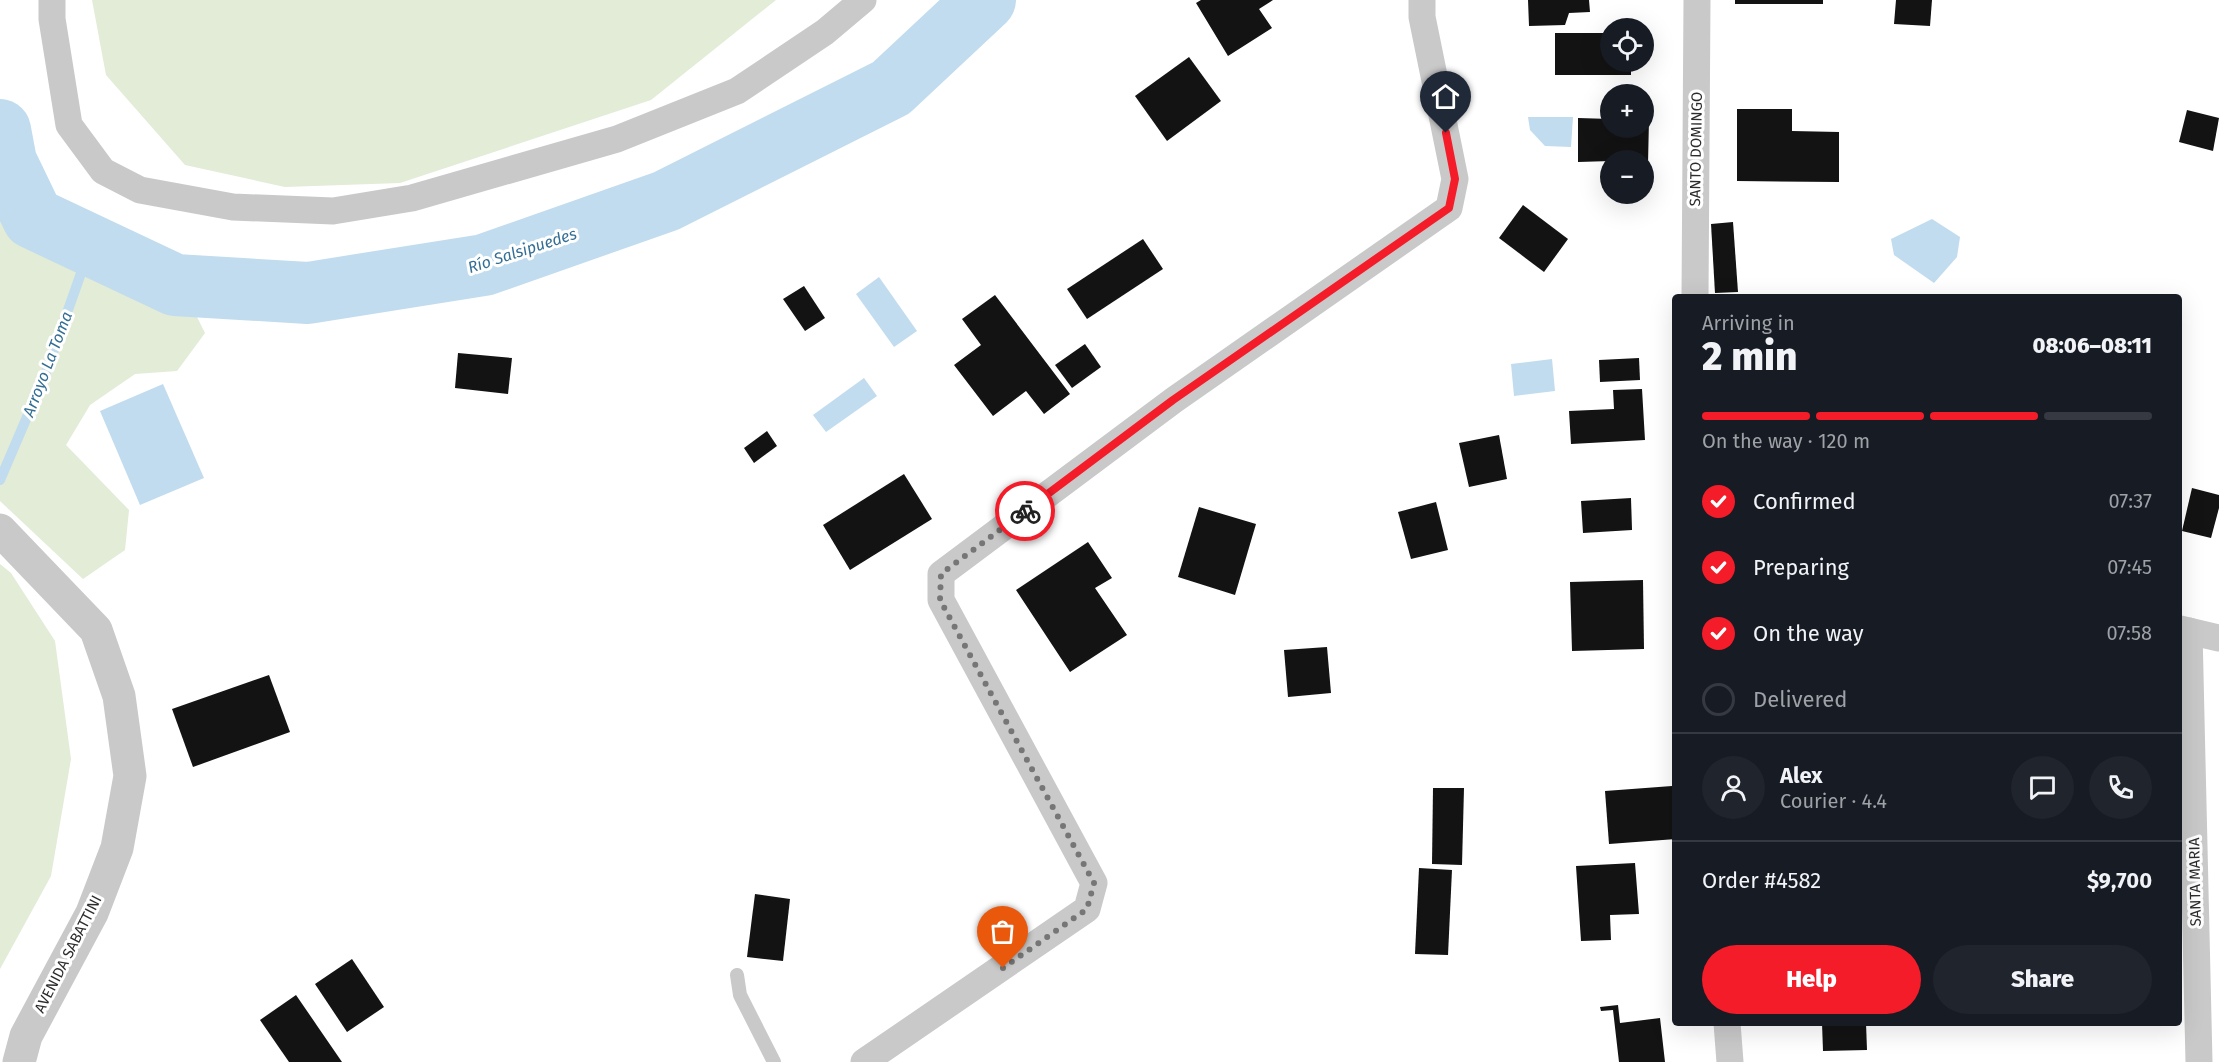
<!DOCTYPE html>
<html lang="en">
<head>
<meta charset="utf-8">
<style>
	body { margin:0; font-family:"Fira Sans",sans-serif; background:#20242c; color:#f1f3f6; height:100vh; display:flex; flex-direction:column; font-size:22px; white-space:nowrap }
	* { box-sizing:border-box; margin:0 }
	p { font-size:20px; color:#9ea1a6 }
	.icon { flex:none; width:33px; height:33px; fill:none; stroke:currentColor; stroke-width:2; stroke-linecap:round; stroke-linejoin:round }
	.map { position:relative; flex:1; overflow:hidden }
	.sheet { position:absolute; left:1672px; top:294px; width:510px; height:732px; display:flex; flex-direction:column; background:#171b24; border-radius:6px; box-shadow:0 6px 24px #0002 }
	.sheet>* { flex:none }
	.controls { position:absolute; left:1600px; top:18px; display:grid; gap:12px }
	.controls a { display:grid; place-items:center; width:54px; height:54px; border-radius:50%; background:#171b24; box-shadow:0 6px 24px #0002; font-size:30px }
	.pin { position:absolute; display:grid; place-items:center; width:51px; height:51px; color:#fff; margin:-62px -26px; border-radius:50% 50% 50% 0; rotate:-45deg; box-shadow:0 0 6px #0007 }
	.pin .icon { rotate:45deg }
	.courier { position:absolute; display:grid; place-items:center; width:60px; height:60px; margin:-30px; border:4px solid #f51c2a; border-radius:50%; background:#fff; color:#222; box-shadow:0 2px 8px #0007 }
	.overview em { font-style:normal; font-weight:800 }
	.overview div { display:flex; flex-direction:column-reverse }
	.overview { display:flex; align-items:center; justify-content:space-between; height:102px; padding:0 30px }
	h1 { font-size:39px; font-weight:800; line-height:45px }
	.bar { display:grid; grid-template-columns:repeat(4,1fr); gap:9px 6px; align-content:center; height:72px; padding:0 30px }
	.bar i { height:8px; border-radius:4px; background:#363941 }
	.bar .on { background:#f51c2a }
	.bar p { grid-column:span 4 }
	.line { display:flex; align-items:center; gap:15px; padding:0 30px; border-top:2px solid #363941 }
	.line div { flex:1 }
	.round { display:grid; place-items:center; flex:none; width:63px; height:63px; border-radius:32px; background:#20242c }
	ol { padding:0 30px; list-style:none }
	li { display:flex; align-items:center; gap:18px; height:66px }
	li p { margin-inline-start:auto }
	li .icon { padding:6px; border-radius:50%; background:#f51c2a; color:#fff; stroke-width:4 }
	li:last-child { color:#9ea1a6 }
	li i { width:33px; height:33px; border:3px solid #363941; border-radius:50% }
	.cta { display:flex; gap:12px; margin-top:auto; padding:12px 30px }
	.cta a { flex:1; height:69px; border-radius:36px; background:#f51c2a; color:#fff; font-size:24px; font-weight:800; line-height:69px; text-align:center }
	.cta a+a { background:#20242c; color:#f1f3f6 }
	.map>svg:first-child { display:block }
</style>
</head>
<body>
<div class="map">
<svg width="2219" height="1062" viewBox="0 0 2219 1062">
	<rect width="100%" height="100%" fill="#fff"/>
	<g fill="#e2ecd7">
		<path d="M 92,0 L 776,0 L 651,100 L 400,183 L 285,187 L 185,165 L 106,75 Z"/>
		<path d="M 0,206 L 18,231 L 65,261 L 130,292 L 191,305 L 205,333 L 177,371 L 135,374 L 90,405 L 66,445 L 129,510 L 125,550 L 83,579 L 0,501 Z"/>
		<path d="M 0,564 L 11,573 L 55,641 L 71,759 L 51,876 L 0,969 Z"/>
	</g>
	<g fill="#c1dcee">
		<path d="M 1528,117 L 1573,117 L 1571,147 L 1545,146 L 1530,130 Z"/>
		<path d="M 1932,219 L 1960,237 L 1957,257 L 1934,283 L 1894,255 L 1891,239 Z"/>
		<path d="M 879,277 L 917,331 L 894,347 L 856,294 Z"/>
		<path d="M 1552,359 L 1555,391 L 1514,396 L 1511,364 Z"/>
		<path d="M 864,378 L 877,396 L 826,432 L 813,415 Z"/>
		<path d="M 163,384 L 204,478 L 140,505 L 100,411 Z"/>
	</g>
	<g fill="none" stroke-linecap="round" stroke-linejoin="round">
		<path stroke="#c1dcee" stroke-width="10" d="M 0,480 L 45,375 L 91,245"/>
		<path stroke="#c1dcee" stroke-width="62" d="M 0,130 L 6,162 L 33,218 L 175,285 L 308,293 L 484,265 L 666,201 L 891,88 L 985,0"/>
	</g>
	<g fill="#131313">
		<path d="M 1201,0 L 1273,0 L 1259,9 L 1272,28 L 1228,56 L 1196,3 Z"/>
		<path d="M 1528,0 L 1589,0 L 1590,12 L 1569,13 L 1565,25 L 1529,26 Z"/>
		<rect x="1735" y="0" width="88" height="4"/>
		<path d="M 1896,0 L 1932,0 L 1930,26 L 1894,24 Z"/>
		<path d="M 1555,33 L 1611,33 L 1611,62 L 1631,62 L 1631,75 L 1555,75 Z"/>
		<path d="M 1189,57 L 1221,101 L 1167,141 L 1135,96 Z"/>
		<path d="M 1737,109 L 1792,109 L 1792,131 L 1839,132 L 1839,182 L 1737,181 Z"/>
		<path d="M 2187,110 L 2219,118 L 2213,151 L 2179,142 Z"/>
		<path d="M 1578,118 L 1611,119 L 1611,128 L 1644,128 L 1644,119 L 1649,119 L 1648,164 L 1644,164 L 1644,160 L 1578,162 Z"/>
		<path d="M 1523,205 L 1568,239 L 1544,272 L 1499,238 Z"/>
		<path d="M 1733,222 L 1738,292 L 1715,293 L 1711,224 Z"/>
		<path d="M 1143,239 L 1163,269 L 1087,319 L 1067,289 Z"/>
		<path d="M 804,286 L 825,318 L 805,331 L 783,299 Z"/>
		<path d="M 995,295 L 1070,394 L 1044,414 L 1026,391 L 993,416 L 954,365 L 981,345 L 962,319 Z"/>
		<path d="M 1085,344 L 1101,367 L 1072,388 L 1055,365 Z"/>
		<path d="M 458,353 L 512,358 L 508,394 L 455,388 Z"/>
		<path d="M 1639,358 L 1640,380 L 1600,382 L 1599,360 Z"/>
		<path d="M 1642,389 L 1645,440 L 1571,444 L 1569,411 L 1614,409 L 1613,390 Z"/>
		<path d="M 767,431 L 777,446 L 754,463 L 744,448 Z"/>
		<path d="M 1499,435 L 1507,479 L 1469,487 L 1459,443 Z"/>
		<path d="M 904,474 L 932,519 L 850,570 L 823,525 Z"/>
		<path d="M 2192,488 L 2219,495 L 2219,508 L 2211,538 L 2182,531 Z"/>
		<path d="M 1631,498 L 1632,530 L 1583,533 L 1581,501 Z"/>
		<path d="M 1436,502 L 1448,550 L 1411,559 L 1398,512 Z"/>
		<path d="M 1199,507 L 1256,524 L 1235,595 L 1178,577 Z"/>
		<path d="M 1088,542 L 1112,578 L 1095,588 L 1127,635 L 1070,672 L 1016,590 Z"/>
		<path d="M 1643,580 L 1644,649 L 1572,651 L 1570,582 Z"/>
		<path d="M 1327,647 L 1331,693 L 1288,697 L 1284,650 Z"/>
		<path d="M 269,675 L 290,732 L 193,767 L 172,709 Z"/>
		<path d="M 1672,786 L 1676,839 L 1609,844 L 1605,791 Z"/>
		<path d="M 1433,788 L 1464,788 L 1462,865 L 1432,864 Z"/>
		<path d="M 1635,863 L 1639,914 L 1610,915 L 1611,940 L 1581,941 L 1576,866 Z"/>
		<path d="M 1419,868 L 1452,870 L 1448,955 L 1415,954 Z"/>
		<path d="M 755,894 L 790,899 L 783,961 L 747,957 Z"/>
		<path d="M 352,959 L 384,1007 L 347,1032 L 315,984 Z"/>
		<path d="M 296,995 L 342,1062 L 289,1062 L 260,1020 Z"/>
		<path d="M 1618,1005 L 1620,1023 L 1660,1018 L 1665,1062 L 1619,1062 L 1613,1010 L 1601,1011 L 1600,1007 Z"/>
		<path d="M 1822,1023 L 1866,1023 L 1867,1050 L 1823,1051 Z"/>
	</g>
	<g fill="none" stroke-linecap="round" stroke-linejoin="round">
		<path stroke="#c9c9c9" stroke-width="14" d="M 737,975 L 740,995 L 774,1062"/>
		<g stroke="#c9c9c9" stroke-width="27">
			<path d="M 52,0 L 52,19 L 69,125 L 103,171 L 140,190 L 233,207 L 333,211 L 412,198 L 617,139 L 737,91 L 825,32 L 863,0"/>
			<path d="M 1695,297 L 1697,0"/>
			<path d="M 2180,629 L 2219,638"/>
			<path d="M 2189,631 L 2199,1062"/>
			<path d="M 1727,1023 L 1730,1062"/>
			<path d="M 864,1062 L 1087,909 L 1094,883 L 941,600 L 941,574 L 1174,400 L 1449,208 L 1455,179 L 1422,17 L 1422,0"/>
		</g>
		<path stroke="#c9c9c9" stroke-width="33" d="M 0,530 L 96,630 L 119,696 L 130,776 L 117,848 L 92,913 L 26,1036 L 19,1062"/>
	</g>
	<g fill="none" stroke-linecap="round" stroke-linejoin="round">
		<path stroke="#767676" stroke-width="6" stroke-dasharray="0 10.8" d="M 1003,968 L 1087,909 L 1094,883 L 940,600 L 941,574 L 1025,511"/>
		<path stroke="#f51c2a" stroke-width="8" d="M 1025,511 L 1173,400 L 1449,208 L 1455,179 L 1446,133"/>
	</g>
	<g text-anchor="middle" stroke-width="6" stroke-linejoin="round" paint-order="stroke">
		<g font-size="15" fill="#2c2c2c" stroke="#fff">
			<text transform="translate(1696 149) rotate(-89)" y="5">SANTO DOMINGO</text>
			<text transform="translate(2195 882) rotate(-91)" y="5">SANTA MARIA</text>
			<text transform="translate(68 954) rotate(-63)" y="5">AVENIDA SABATTINI</text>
		</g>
		<g font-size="16" font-style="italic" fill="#336e95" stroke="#fff">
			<text transform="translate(522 250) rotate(-18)" y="6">Río Salsipuedes</text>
			<text transform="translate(47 364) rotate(-69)" y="6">Arroyo La Toma</text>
		</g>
	</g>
</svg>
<div class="controls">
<a><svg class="icon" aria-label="locate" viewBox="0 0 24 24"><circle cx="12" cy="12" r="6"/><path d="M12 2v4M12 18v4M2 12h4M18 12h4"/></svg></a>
<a>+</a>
<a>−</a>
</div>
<div class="pin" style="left:1003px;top:968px;background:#ea580c"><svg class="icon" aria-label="bag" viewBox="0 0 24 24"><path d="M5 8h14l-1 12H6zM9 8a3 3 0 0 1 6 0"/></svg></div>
<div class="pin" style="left:1446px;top:133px;background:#1f2937"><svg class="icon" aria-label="home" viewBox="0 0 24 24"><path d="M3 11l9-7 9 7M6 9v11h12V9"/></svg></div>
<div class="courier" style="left:1025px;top:511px"><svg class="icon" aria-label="bike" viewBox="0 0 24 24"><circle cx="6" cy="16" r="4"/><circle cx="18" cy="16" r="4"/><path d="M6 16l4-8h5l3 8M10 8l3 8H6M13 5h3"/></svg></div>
<section class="sheet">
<div class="overview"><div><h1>2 min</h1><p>Arriving in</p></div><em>08:06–08:11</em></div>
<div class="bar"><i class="on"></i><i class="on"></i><i class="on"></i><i></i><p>On the way · 120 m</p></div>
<ol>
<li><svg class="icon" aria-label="check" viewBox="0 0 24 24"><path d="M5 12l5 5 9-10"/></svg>Confirmed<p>07:37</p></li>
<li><svg class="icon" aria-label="check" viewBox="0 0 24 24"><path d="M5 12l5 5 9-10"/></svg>Preparing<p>07:45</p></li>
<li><svg class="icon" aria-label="check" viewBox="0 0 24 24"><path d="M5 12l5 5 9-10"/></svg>On the way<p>07:58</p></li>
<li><i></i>Delivered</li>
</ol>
<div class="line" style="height:108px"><a class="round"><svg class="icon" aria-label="person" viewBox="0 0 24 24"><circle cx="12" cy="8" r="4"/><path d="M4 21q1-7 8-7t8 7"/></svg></a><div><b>Alex</b><p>Courier · 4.4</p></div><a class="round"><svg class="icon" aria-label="chat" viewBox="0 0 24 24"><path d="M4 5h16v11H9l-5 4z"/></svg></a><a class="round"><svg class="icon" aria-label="phone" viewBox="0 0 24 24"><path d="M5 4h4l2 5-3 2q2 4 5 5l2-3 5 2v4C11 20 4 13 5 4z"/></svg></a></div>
<div class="line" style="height:78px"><div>Order #4582</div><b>$9,700</b></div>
<div class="cta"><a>Help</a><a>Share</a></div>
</section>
</div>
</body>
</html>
